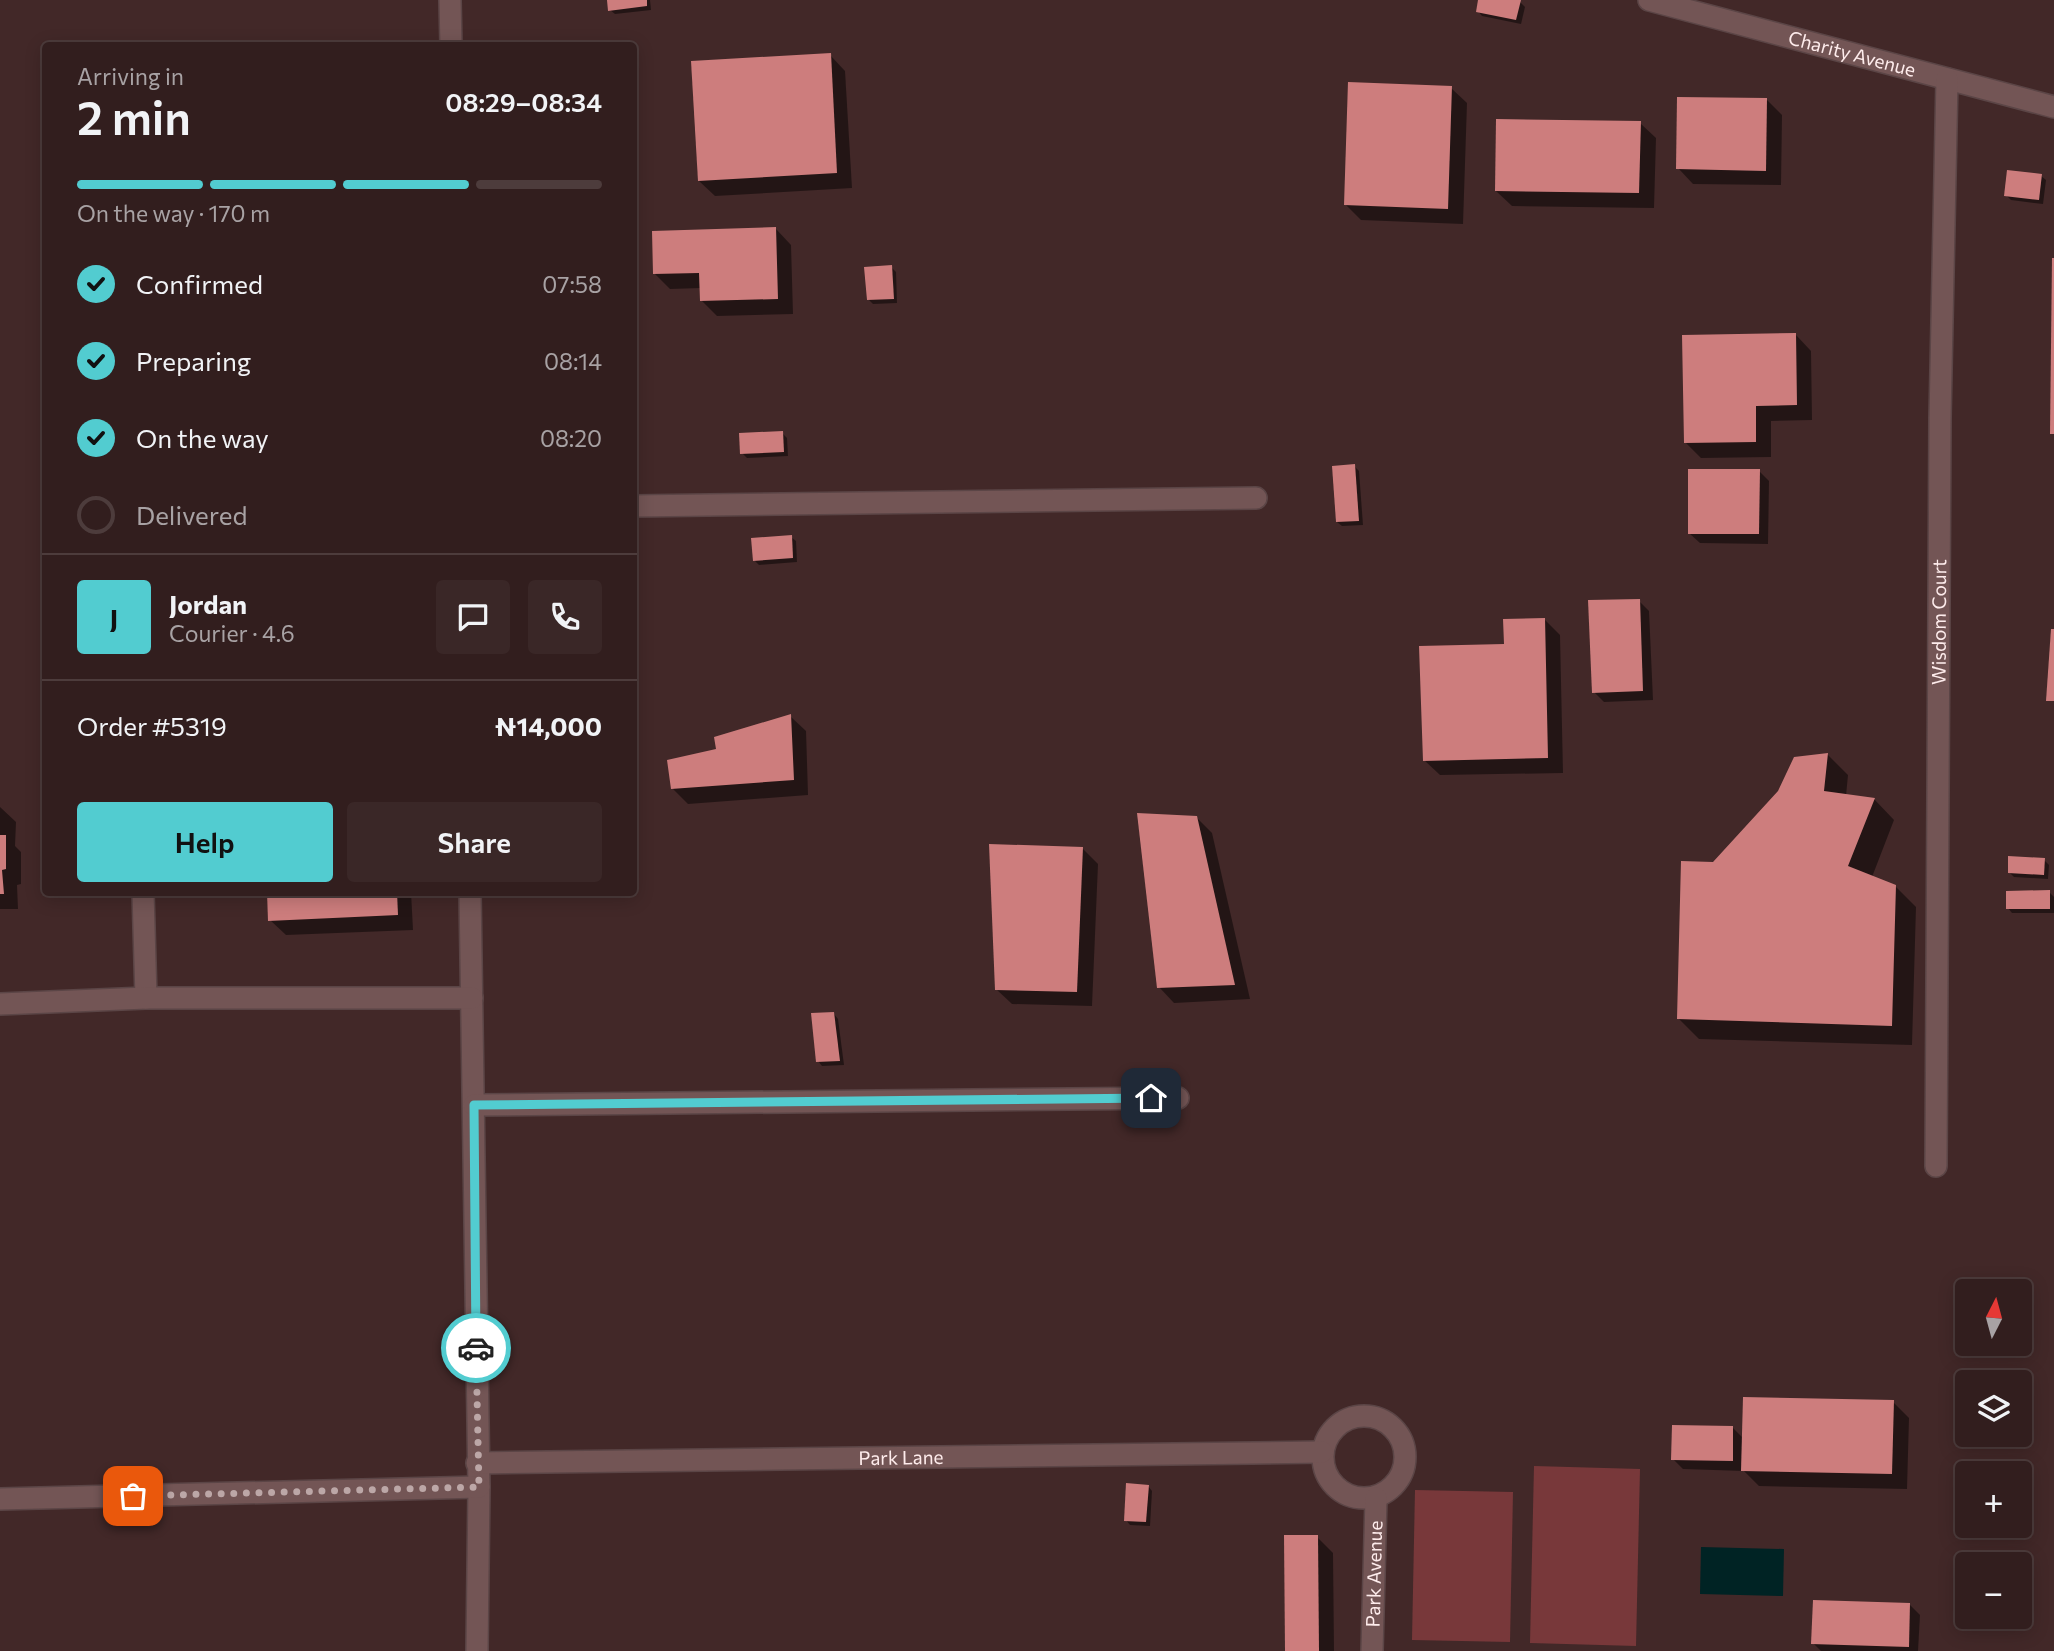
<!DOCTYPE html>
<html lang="en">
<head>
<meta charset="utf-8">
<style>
	body { margin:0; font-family:Commissioner,sans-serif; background:#3a2727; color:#f1f3f6; height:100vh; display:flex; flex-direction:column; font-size:26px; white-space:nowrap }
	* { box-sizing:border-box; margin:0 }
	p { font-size:23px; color:#a8a2a4 }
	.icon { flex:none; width:38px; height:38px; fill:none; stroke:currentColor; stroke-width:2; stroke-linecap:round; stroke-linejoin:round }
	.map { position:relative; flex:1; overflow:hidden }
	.drawer { position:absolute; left:42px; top:42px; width:595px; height:854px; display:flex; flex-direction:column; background:#321e1e; border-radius:7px; box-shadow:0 4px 18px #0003,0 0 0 2px #4d3c3c }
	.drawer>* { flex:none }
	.needle { width:46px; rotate:6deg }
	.controls { position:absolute; left:1955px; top:1279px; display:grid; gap:14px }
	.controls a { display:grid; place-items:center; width:77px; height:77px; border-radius:7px; background:#321e1e; box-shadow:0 4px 18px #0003,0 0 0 2px #4d3c3c; font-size:35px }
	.pin { position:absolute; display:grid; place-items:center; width:60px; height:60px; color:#fff; margin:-30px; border-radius:14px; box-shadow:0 4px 10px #0006 }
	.courier { position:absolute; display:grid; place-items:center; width:70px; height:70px; margin:-35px; border:5px solid #52ccd0; border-radius:50%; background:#fff; color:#222; box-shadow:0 2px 9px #0007 }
	.overview em { font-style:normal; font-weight:600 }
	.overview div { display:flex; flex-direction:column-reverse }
	.overview { display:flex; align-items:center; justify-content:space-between; height:119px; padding:0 35px }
	h1 { font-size:46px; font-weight:600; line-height:52px }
	.bar { display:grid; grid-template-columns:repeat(4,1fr); gap:10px 7px; align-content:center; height:84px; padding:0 35px }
	.bar i { height:9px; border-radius:5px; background:#4d3c3c }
	.bar .current { background:#52ccd0 }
	.bar p { grid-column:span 4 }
	.line { display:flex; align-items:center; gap:18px; padding:0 35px; border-top:2px solid #4d3c3c }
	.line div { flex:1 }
	.round { display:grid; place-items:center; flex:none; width:74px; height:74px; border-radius:7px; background:#3a2727 }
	ol { padding:0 35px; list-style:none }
	li { display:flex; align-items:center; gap:21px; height:77px }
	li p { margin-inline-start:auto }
	li .icon { padding:7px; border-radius:50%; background:#52ccd0; color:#111; stroke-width:4 }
	li:last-child { color:#a8a2a4 }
	li i { width:38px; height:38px; border:4px solid #4d3c3c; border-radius:50% }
	.button { display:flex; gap:14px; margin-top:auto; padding:14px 35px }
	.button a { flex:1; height:80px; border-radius:7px; background:#52ccd0; color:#111; font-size:28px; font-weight:600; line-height:80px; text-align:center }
	.button a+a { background:#3a2727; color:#f1f3f6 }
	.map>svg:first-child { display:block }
</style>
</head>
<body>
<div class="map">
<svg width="2054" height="1651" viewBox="0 0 2054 1651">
	<rect width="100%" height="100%" fill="#422828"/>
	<g fill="#78383a">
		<path d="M 1534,1466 L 1640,1469 L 1636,1646 L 1530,1643 Z"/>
		<path d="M 1415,1490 L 1513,1492 L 1510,1642 L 1412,1640 Z"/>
	</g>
	<path fill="#002324" d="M 1701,1547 L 1784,1549 L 1783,1596 L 1700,1594 Z"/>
	<g fill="#0007">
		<path d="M 609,0 L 650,0 L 651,10 L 615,14 L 610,10 Z"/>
		<path d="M 1480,0 L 1520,2 L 1525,7 L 1521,24 L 1482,16 L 1478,11 Z"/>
		<path d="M 830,55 L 845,71 L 852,188 L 715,196 L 699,181 Z"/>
		<path d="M 1451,88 L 1467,103 L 1463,224 L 1361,220 L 1346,205 Z"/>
		<path d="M 1766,99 L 1782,115 L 1781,185 L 1693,184 L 1678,168 Z"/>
		<path d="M 1640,123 L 1656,138 L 1654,208 L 1512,206 L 1496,191 Z"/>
		<path d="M 2041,176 L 2046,180 L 2043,204 L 2011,200 L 2006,195 Z"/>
		<path d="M 776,229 L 791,245 L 793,314 L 717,316 L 701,300 L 701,288 L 670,289 L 654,273 Z"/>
		<path d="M 891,267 L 896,272 L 897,303 L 873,304 L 868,299 Z"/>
		<path d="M 1796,335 L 1811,351 L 1812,420 L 1771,421 L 1771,457 L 1701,458 L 1686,443 Z"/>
		<path d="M 782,433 L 787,438 L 788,456 L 747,458 L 742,453 Z"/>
		<path d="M 1354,466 L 1359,471 L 1363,525 L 1342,526 L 1337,522 Z"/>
		<path d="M 1759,471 L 1769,481 L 1768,544 L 1700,543 L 1689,533 Z"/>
		<path d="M 791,537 L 796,541 L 797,562 L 759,565 L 754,560 Z"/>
		<path d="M 1639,601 L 1649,611 L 1653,700 L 1604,702 L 1594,692 Z"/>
		<path d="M 1544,619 L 1560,635 L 1563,773 L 1440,775 L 1424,760 L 1506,645 Z"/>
		<path d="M 790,716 L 806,731 L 808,795 L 688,804 L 673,789 L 718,750 Z"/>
		<path d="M 1828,755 L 1848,775 L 1846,796 L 1874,799 L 1894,820 L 1872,877 L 1895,886 L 1916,907 L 1912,1045 L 1699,1039 L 1679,1019 L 1714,864 L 1779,792 L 1795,759 Z"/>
		<path d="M 0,807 L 16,822 L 15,846 L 21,852 L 21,884 L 17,885 L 18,909 L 0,909 Z"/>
		<path d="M 1197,818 L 1212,833 L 1250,999 L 1174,1003 L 1159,987 Z"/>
		<path d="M 1083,849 L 1098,864 L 1092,1006 L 1012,1004 L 996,989 Z"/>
		<path d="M 2044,860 L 2049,865 L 2048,879 L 2014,877 L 2010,873 Z"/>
		<path d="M 269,892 L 411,892 L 413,930 L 286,935 L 270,920 Z"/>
		<path d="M 2049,892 L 2054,897 L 2054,913 L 2012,913 L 2008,908 Z"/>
		<path d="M 834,1014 L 838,1019 L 844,1065 L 822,1066 L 818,1061 Z"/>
		<path d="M 1893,1402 L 1909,1418 L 1907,1489 L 1759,1486 L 1744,1471 L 1683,1469 L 1673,1459 L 1733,1428 L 1744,1439 Z"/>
		<path d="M 1148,1486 L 1152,1491 L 1150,1526 L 1130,1525 L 1126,1520 Z"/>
		<path d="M 1317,1537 L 1333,1553 L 1334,1651 L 1287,1651 Z"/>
		<path d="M 1910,1605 L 1920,1615 L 1918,1651 L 1821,1651 L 1813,1643 Z"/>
	</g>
	<g fill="#cd7d7d">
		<path d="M 607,0 L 647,0 L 647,6 L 608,11 Z"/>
		<path d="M 1478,0 L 1521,0 L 1516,20 L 1476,12 Z"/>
		<path d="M 831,53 L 837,173 L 698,181 L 691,61 Z"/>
		<path d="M 1348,82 L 1452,86 L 1448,209 L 1344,205 Z"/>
		<path d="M 1677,97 L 1767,98 L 1766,171 L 1676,169 Z"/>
		<path d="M 1496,119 L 1641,121 L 1639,193 L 1495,191 Z"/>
		<path d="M 2007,170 L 2042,174 L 2039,200 L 2004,196 Z"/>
		<path d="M 776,227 L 778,299 L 700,301 L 699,273 L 653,274 L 652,231 Z"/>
		<path d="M 2052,258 L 2054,258 L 2054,434 L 2050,434 Z"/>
		<path d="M 892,265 L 894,299 L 867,300 L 864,267 Z"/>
		<path d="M 1796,333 L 1797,405 L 1756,406 L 1756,442 L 1684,443 L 1682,335 Z"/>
		<path d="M 783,431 L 784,452 L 740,454 L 739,433 Z"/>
		<path d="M 1355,464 L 1359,521 L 1336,522 L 1332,466 Z"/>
		<path d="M 1688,469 L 1760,469 L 1759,534 L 1688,534 Z"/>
		<path d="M 792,535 L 793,558 L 753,561 L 751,538 Z"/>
		<path d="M 1640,599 L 1643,691 L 1592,693 L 1588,600 Z"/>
		<path d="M 1545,618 L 1548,758 L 1423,761 L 1419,646 L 1504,644 L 1503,619 Z"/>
		<path d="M 2051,629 L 2054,629 L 2054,701 L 2046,701 Z"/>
		<path d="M 791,714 L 794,780 L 671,789 L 667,760 L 716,749 L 714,737 Z"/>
		<path d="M 1828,753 L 1824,791 L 1875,798 L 1848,866 L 1896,885 L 1892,1026 L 1677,1019 L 1681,861 L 1713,862 L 1778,791 L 1794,757 Z"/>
		<path d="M 1137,813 L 1197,816 L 1235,985 L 1157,988 Z"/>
		<path d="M 0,835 L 6,835 L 6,869 L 2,870 L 4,894 L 0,894 Z"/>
		<path d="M 989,844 L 1083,847 L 1077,992 L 995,990 Z"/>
		<path d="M 2008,856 L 2045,858 L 2044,875 L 2008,873 Z"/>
		<path d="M 2050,890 L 2050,909 L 2006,909 L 2006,891 Z"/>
		<path d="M 267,892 L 397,892 L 398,915 L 268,921 Z"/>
		<path d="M 834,1012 L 840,1061 L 816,1062 L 811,1013 Z"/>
		<path d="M 1743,1397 L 1894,1400 L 1892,1474 L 1741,1471 Z"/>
		<path d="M 1672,1425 L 1733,1426 L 1733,1461 L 1671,1460 Z"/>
		<path d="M 1126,1483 L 1149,1485 L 1146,1522 L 1124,1521 Z"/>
		<path d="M 1284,1535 L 1318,1535 L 1319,1651 L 1285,1651 Z"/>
		<path d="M 1813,1600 L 1910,1603 L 1909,1647 L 1811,1644 Z"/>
	</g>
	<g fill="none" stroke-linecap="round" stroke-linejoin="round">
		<g stroke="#5b4546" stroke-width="24">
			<g id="street">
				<path d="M 450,0 L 451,46"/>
				<path id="s1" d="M 1649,0 L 2054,107"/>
				<path d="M 634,506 L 1256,498"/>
				<path d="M 143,892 L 146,998"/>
				<path d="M 470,892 L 479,1487 L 477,1651"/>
				<path d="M 0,1004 L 146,998 L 472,998"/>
				<path d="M 474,1105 L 1178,1098"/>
				<path id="s2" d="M 1936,1166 L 1940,418 L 1947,79"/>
				<circle cx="1364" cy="1457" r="41"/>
				<path id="s3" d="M 477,1463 L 1322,1452"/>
				<path d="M 0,1499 L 479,1487"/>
				<path id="s4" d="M 1372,1651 L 1376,1498"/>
			</g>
		</g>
		<use href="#street" stroke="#735555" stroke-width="21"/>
	</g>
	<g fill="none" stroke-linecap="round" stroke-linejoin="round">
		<path stroke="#bca7a7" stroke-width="7" stroke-dasharray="0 12.6" d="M 133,1496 L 479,1487 L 476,1348"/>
		<path stroke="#52ccd0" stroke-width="9" d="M 476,1348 L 474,1105 L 1151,1098"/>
	</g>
	<g text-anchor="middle" stroke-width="7" stroke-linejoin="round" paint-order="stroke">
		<g font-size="19" fill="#feecec" stroke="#211515">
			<text dy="7" stroke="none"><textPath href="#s1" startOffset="210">Charity Avenue</textPath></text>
			<text dy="7" stroke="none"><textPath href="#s2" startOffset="544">Wisdom Court</textPath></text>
			<text dy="7" stroke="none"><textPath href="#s3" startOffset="424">Park Lane</textPath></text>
			<text dy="7" stroke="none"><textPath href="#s4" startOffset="77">Park Avenue</textPath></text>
		</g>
	</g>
</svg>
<div class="controls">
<a><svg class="needle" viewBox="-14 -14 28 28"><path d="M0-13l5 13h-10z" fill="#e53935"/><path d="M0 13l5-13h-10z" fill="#a8a2a4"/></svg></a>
<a><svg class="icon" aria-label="layers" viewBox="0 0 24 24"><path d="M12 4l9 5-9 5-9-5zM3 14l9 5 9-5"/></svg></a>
<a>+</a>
<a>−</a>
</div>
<div class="pin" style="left:133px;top:1496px;background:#ea580c"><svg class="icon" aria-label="bag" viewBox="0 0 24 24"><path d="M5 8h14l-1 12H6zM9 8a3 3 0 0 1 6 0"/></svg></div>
<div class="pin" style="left:1151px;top:1098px;background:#1f2937"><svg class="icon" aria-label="home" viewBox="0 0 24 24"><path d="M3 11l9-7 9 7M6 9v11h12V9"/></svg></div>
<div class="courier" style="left:476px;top:1348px"><svg class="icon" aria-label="car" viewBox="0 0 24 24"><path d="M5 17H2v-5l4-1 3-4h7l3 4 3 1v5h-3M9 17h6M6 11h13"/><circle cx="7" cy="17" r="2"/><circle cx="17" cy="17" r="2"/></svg></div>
<section class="drawer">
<div class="overview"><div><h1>2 min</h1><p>Arriving in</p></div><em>08:29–08:34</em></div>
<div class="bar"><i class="current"></i><i class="current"></i><i class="current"></i><i></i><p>On the way · 170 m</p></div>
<ol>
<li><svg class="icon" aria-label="check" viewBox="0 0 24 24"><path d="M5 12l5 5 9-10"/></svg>Confirmed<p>07:58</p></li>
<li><svg class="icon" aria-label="check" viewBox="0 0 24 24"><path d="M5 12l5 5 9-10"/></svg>Preparing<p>08:14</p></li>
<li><svg class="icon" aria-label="check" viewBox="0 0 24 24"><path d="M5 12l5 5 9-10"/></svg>On the way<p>08:20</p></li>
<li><i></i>Delivered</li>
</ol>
<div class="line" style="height:126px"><b class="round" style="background:#52ccd0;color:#111">J</b><div><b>Jordan</b><p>Courier · 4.6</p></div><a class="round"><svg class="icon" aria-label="chat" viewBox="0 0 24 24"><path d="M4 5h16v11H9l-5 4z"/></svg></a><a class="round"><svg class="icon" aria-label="phone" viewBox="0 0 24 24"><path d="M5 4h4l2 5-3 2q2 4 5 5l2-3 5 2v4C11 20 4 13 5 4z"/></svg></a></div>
<div class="line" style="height:91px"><div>Order #5319</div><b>₦14,000</b></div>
<div class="button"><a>Help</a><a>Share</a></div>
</section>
</div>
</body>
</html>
